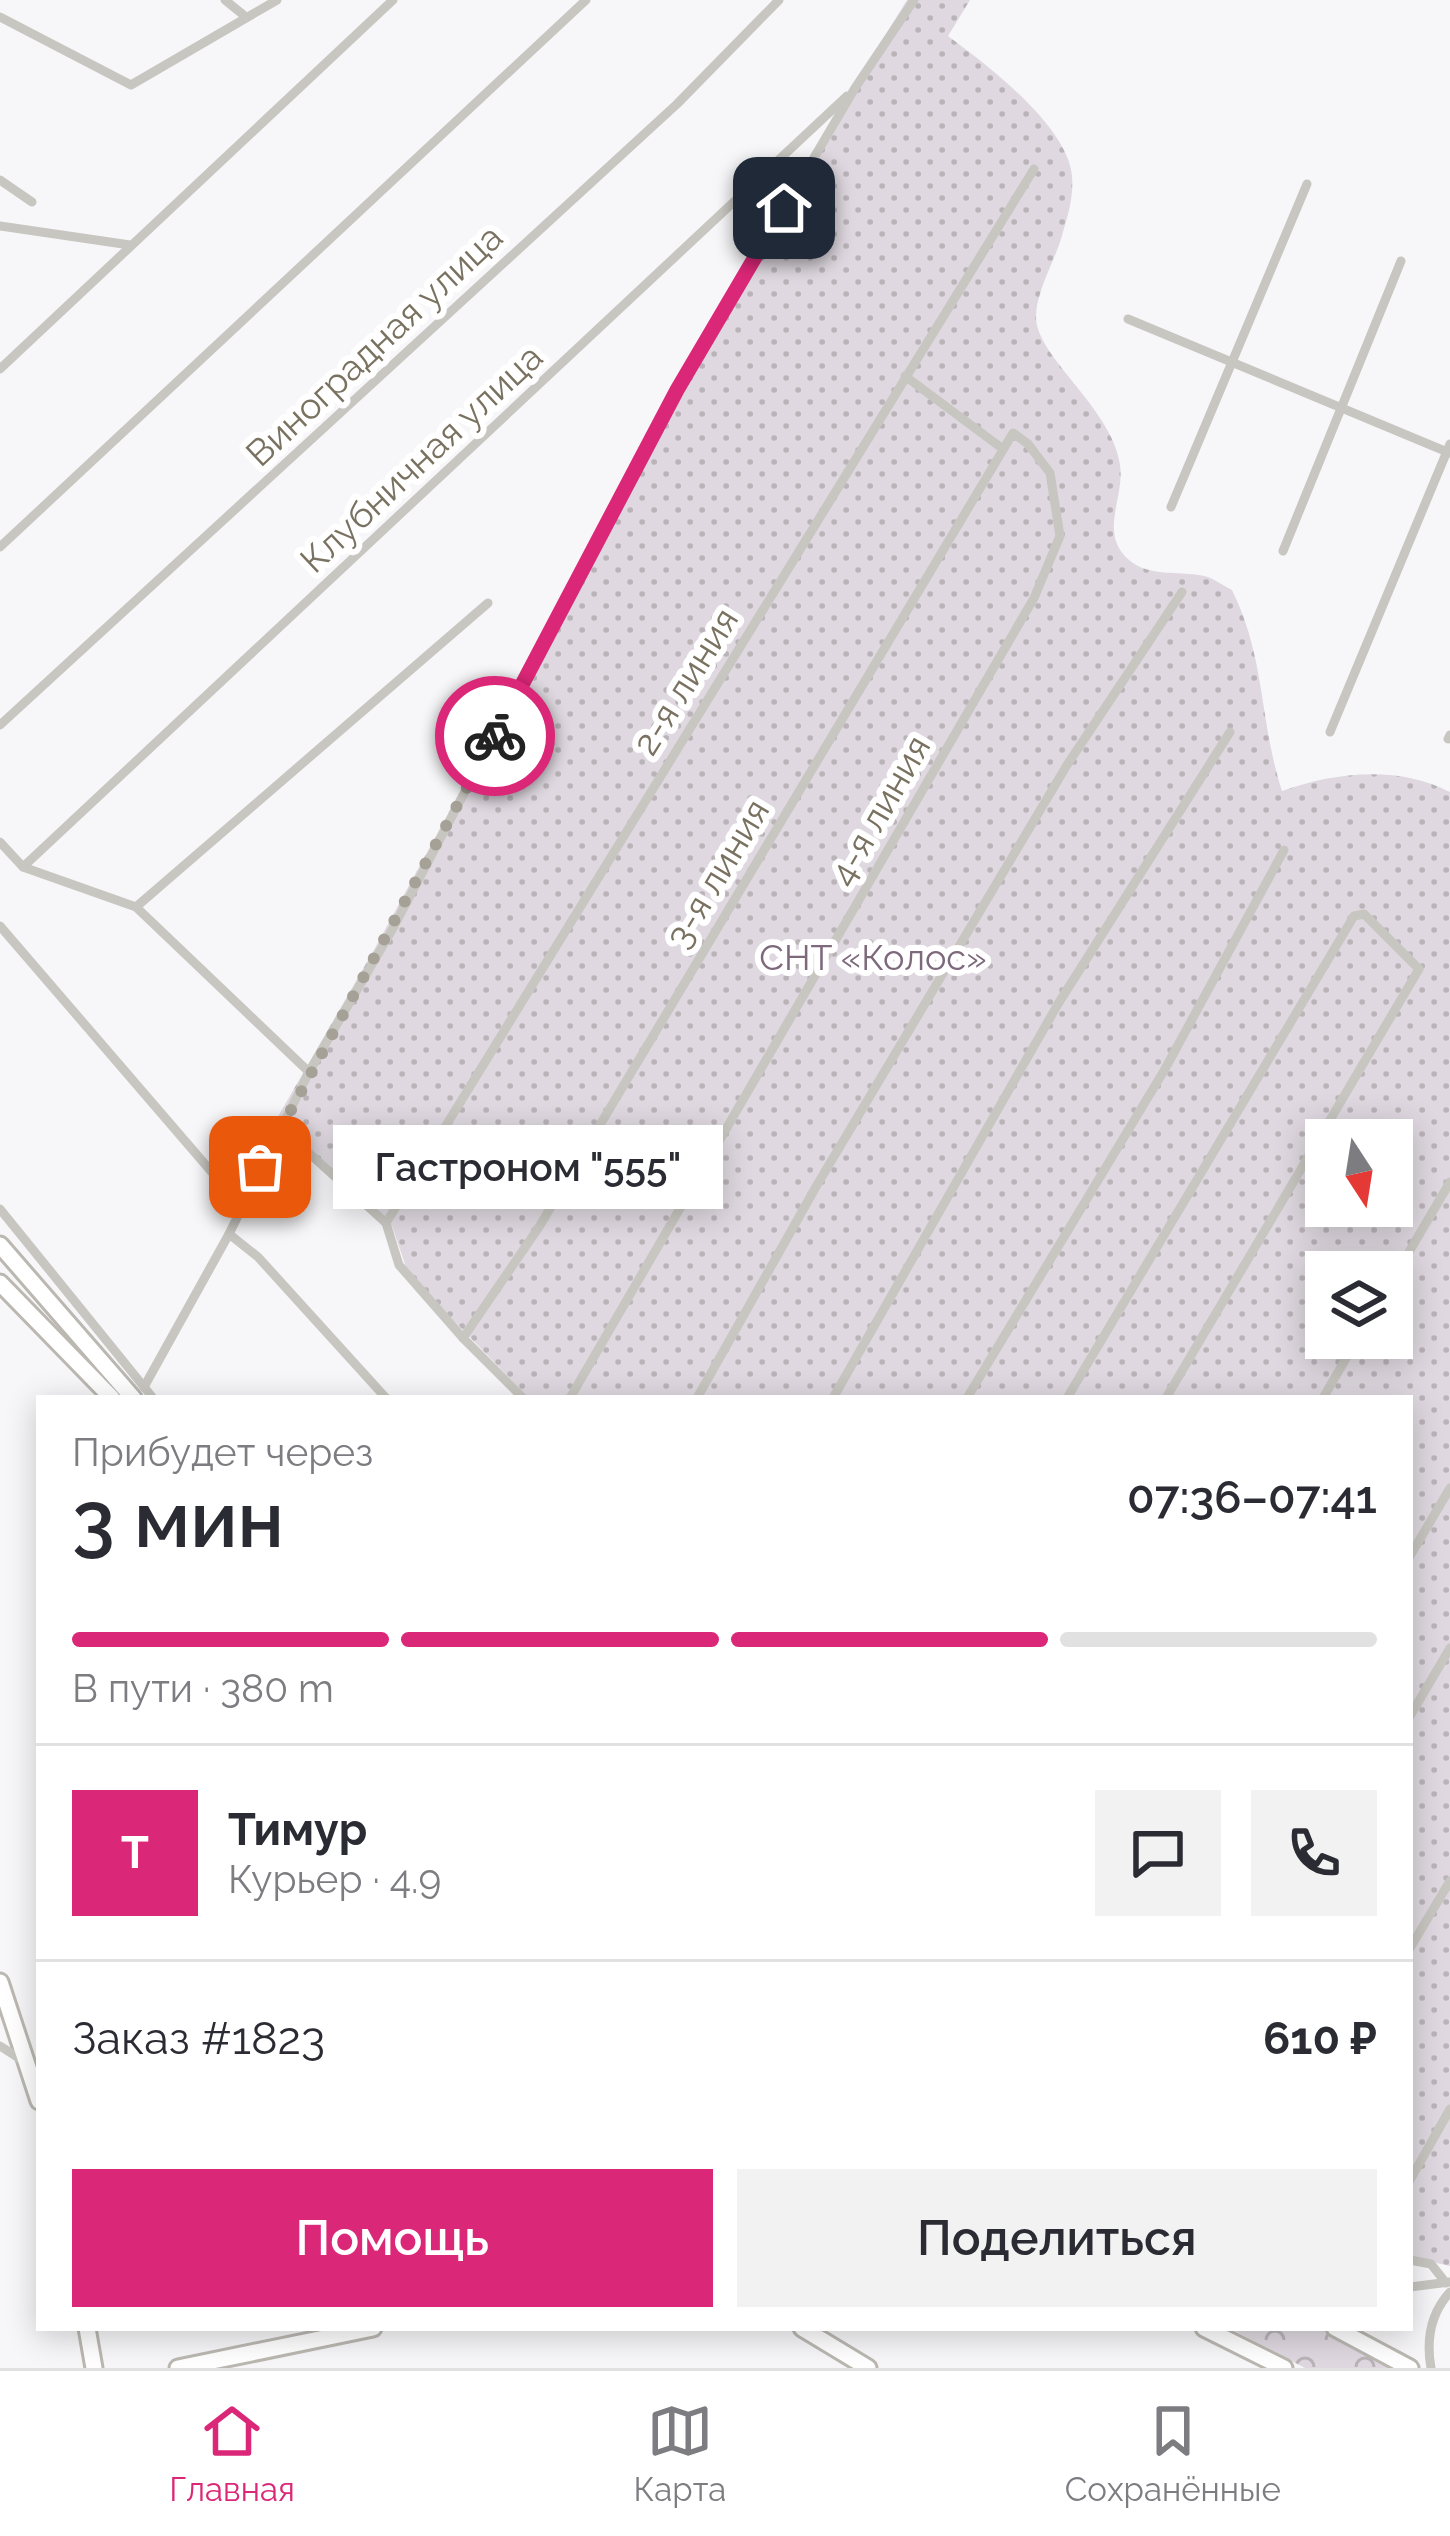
<!DOCTYPE html>
<html lang="ru">
<head>
<meta charset="utf-8">
<style>
	body { margin:0; font-family:Raleway,sans-serif; background:#f2f2f3; color:#2b2b33; height:100vh; display:flex; flex-direction:column; font-size:45px; white-space:nowrap }
	* { box-sizing:border-box; margin:0 }
	p { font-size:39px; color:#7c7c81 }
	.icon { flex:none; width:66px; height:66px; fill:none; stroke:currentColor; stroke-width:2; stroke-linecap:round; stroke-linejoin:round }
	.map { position:relative; flex:1; overflow:hidden }
	.details { position:absolute; left:36px; top:1395px; width:1377px; height:936px; display:flex; flex-direction:column; background:#fff; border-radius:0px; box-shadow:0 6px 30px #0003 }
	.details>* { flex:none }
	.needle { width:78px; rotate:168deg }
	.tools { position:absolute; left:1305px; top:1119px; display:grid; gap:24px }
	.tools a { display:grid; place-items:center; width:108px; height:108px; border-radius:0px; background:#fff; box-shadow:0 6px 30px #0003; font-size:60px }
	.pin { position:absolute; display:grid; place-items:center; width:102px; height:102px; color:#fff; margin:-51px; border-radius:24px; box-shadow:0 6px 18px #0006 }
	.courier { position:absolute; display:grid; place-items:center; width:120px; height:120px; margin:-60px; border:9px solid #db2777; border-radius:50%; background:#fff; color:#222; box-shadow:0 3px 15px #0007 }
	.bubble { position:absolute; height:84px; border-radius:0px; background:#fff; box-shadow:0 6px 30px #0003; font-size:39px; font-weight:600; line-height:84px; text-align:center }
	.headline em { font-style:normal; font-weight:600 }
	.headline div { display:flex; flex-direction:column-reverse }
	.headline { display:flex; align-items:center; justify-content:space-between; height:204px; padding:0 36px }
	h1 { font-size:78px; font-weight:600; line-height:90px }
	.bar { display:grid; grid-template-columns:repeat(4,1fr); gap:18px 12px; align-content:center; height:144px; padding:0 36px }
	.bar i { height:15px; border-radius:9px; background:#e1e1e2 }
	.bar .active { background:#db2777 }
	.bar p { grid-column:span 4 }
	.line { display:flex; align-items:center; gap:30px; padding:0 36px; border-top:3px solid #e1e1e2 }
	.line div { flex:1 }
	.round { display:grid; place-items:center; flex:none; width:126px; height:126px; border-radius:0px; background:#f2f2f3 }
	.primary-button { display:flex; gap:24px; margin-top:auto; padding:24px 36px }
	.primary-button a { flex:1; height:138px; border-radius:0px; background:#db2777; color:#fff; font-size:48px; font-weight:600; line-height:138px; text-align:center }
	.primary-button a+a { background:#f2f2f3; color:#2b2b33 }
	.tabs { display:flex; justify-content:space-around; align-items:center; height:168px; border-top:3px solid #e1e1e2; background:#fff; font-size:33px; color:#7c7c81 }
	.tabs a { display:grid; justify-items:center; gap:6px }
	.tabs .active { color:#db2777 }
	.map>svg:first-child { display:block }
</style>
</head>
<body>
<div class="map">
<svg width="1450" height="2368" viewBox="0 0 1450 2368">
	<defs>
		<pattern id="park-crowns" width="20" height="18" patternUnits="userSpaceOnUse" patternTransform="scale(3)"><rect width="20" height="18" fill="#dfd8e0"/><path d="M2 6a3 3 0 1 1 6 0M12 15a3 3 0 1 1 6 0" fill="none" stroke="#bab4b9"/></pattern>
		<pattern id="garden-dots" width="8" height="8" patternUnits="userSpaceOnUse" patternTransform="scale(3)"><rect width="8" height="8" fill="#dfd8e0"/><path d="M2 2h.1M6 6h.1" fill="none" stroke="#bab4b9" stroke-width="1.8" stroke-linecap="round"/></pattern>
	</defs>
	<rect width="100%" height="100%" fill="#f7f7f9"/>
	<path fill="url(#park-crowns)" d="M 1229,2328 L 1319,2328 L 1393,2368 L 1305,2368 Z"/>
	<path fill="url(#garden-dots)" fill-rule="evenodd" d="M 907,0 L 970,0 L 948,36 C 986,64 1068,126 1072,176 C 1074,198 1067,218 1061,239 C 1054,262 1036,292 1036,317 C 1036,357 1113,409 1120,465 C 1125,499 1098,533 1129,560 C 1149,578 1184,570 1208,577 C 1216,580 1224,586 1232,590 C 1266,659 1259,720 1282,791 C 1334,772 1399,765 1450,792 L 1450,2266 L 1410,2257 L 1410,1398 L 529,1398 L 424,1290 L 406,1267 L 392,1226 L 276,1120 L 375,948 L 762,236 ZM 1326,1140 L 1392,1140 L 1392,1206 L 1326,1206 ZM 1326,1272 L 1392,1272 L 1392,1338 L 1326,1338 Z"/>
	<g fill="none" stroke-linecap="round" stroke-linejoin="round">
		<g stroke="#bbb8b2" stroke-width="21">
			<g id="primary">
				<path d="M 0,1245 L 133,1398"/>
				<path d="M 0,1283 L 112,1398"/>
				<path d="M 0,1982 L 39,2101"/>
				<path d="M 87,2328 L 94,2368"/>
				<path d="M 802,2328 L 868,2368"/>
				<path d="M 1204,2328 L 1284,2368"/>
				<path d="M 1335,2328 L 1410,2368"/>
				<path d="M 178,2368 L 373,2328"/>
			</g>
		</g>
		<g stroke="#c8c6c0" stroke-width="9">
			<path d="M 225,0 L 246,17"/>
			<path d="M 0,17 L 131,85 L 277,0"/>
			<path d="M 0,180 L 32,202"/>
			<path d="M 0,226 L 130,245"/>
			<path d="M 1128,319 L 1450,453"/>
			<path d="M 0,369 L 393,0"/>
			<path d="M 905,376 L 1003,449"/>
			<path d="M 1171,507 L 1307,184"/>
			<path d="M 0,547 L 586,0"/>
			<path d="M 1283,551 L 1401,261"/>
			<path d="M 0,725 L 677,104 L 779,0"/>
			<path d="M 1330,732 L 1450,444"/>
			<path d="M 1448,739 L 1450,735"/>
			<path d="M 0,842 L 23,867 L 136,907 L 309,1072"/>
			<path d="M 23,867 L 847,96"/>
			<path d="M 136,907 L 488,603"/>
			<path d="M 0,926 L 241,1206"/>
			<path d="M 280,1127 L 386,1223 L 399,1265 L 463,1338 L 523,1398"/>
			<path d="M 0,1209 L 153,1398"/>
			<path d="M 386,1223 L 1034,169"/>
			<path d="M 229,1234 L 258,1257 L 386,1398"/>
			<path d="M 1392,1281 L 1450,1182"/>
			<path d="M 463,1338 L 539,1227 L 1013,433 L 1028,444 L 1050,473 L 1060,536 L 1034,598 L 570,1398"/>
			<path d="M 144,1387 L 229,1234 L 309,1072 L 392,930 L 677,390 L 855,88 L 914,0"/>
			<path d="M 697,1398 L 817,1185 L 1067,765 L 1182,592"/>
			<path d="M 833,1398 L 1058,1004 L 1230,732"/>
			<path d="M 967,1398 L 1165,1069 L 1284,850"/>
			<path d="M 1067,1398 L 1354,916 L 1364,914 L 1419,969 L 1166,1398"/>
			<path d="M 1323,1398 L 1358,1338"/>
			<path d="M 1410,1556 L 1450,1488"/>
			<path d="M 1410,1716 L 1450,1648"/>
			<path d="M 1410,1948 L 1450,1881"/>
			<path d="M 0,2046 L 25,2062"/>
			<path d="M 1410,2180 L 1450,2109"/>
			<path d="M 1410,2260 L 1431,2264 L 1446,2283"/>
			<path d="M 1410,2287 L 1450,2282"/>
			<path d="M 1431,2368 C 1426,2340 1430,2314 1450,2292"/>
		</g>
		<use href="#primary" stroke="#fff" stroke-width="15"/>
	</g>
	<g fill="none" stroke-linecap="round" stroke-linejoin="round">
		<path stroke="#a6a196" stroke-width="12" stroke-dasharray="0 21.6" d="M 260,1167 L 495,736"/>
		<path stroke="#db2777" stroke-width="15" d="M 495,736 L 677,390 L 784,208"/>
	</g>
	<g text-anchor="middle" stroke-width="12" stroke-linejoin="round" paint-order="stroke">
		<g font-size="36" fill="#7a7261" stroke="#fff">
			<text transform="translate(374 345) rotate(-43)" y="13">Виноградная улица</text>
			<text transform="translate(421 458) rotate(-43)" y="13">Клубничная улица</text>
			<text transform="translate(685 681) rotate(-58)" y="13">2-я линия</text>
			<text transform="translate(879 810) rotate(-60)" y="13">4-я линия</text>
			<text transform="translate(717 873) rotate(-59)" y="13">3-я линия</text>
		</g>
		<g font-size="36" fill="#7d687c" stroke="#fff">
			<text x="873" y="970">СНТ «Колос»</text>
		</g>
	</g>
</svg>
<div class="tools">
<a><svg class="needle" viewBox="-14 -14 28 28"><path d="M0-13l5 13h-10z" fill="#e53935"/><path d="M0 13l5-13h-10z" fill="#7c7c81"/></svg></a>
<a><svg class="icon" aria-label="layers" viewBox="0 0 24 24"><path d="M12 4l9 5-9 5-9-5zM3 14l9 5 9-5"/></svg></a>
</div>
<div class="pin" style="left:260px;top:1167px;background:#ea580c"><svg class="icon" aria-label="bag" viewBox="0 0 24 24"><path d="M5 8h14l-1 12H6zM9 8a3 3 0 0 1 6 0"/></svg></div>
<div class="pin" style="left:784px;top:208px;background:#1f2937"><svg class="icon" aria-label="home" viewBox="0 0 24 24"><path d="M3 11l9-7 9 7M6 9v11h12V9"/></svg></div>
<div class="courier" style="left:495px;top:736px"><svg class="icon" aria-label="bike" viewBox="0 0 24 24"><circle cx="6" cy="16" r="4"/><circle cx="18" cy="16" r="4"/><path d="M6 16l4-8h5l3 8M10 8l3 8H6M13 5h3"/></svg></div>
<div class="bubble" style="left:333px;top:1125px;width:390px">Гастроном &quot;555&quot;</div>
<section class="details">
<div class="headline"><div><h1>3 мин</h1><p>Прибудет через</p></div><em>07:36–07:41</em></div>
<div class="bar"><i class="active"></i><i class="active"></i><i class="active"></i><i></i><p>В пути · 380 m</p></div>
<div class="line" style="height:216px"><b class="round" style="background:#db2777;color:#fff">Т</b><div><b>Тимур</b><p>Курьер · 4.9</p></div><a class="round"><svg class="icon" aria-label="chat" viewBox="0 0 24 24"><path d="M4 5h16v11H9l-5 4z"/></svg></a><a class="round"><svg class="icon" aria-label="phone" viewBox="0 0 24 24"><path d="M5 4h4l2 5-3 2q2 4 5 5l2-3 5 2v4C11 20 4 13 5 4z"/></svg></a></div>
<div class="line" style="height:156px"><div>Заказ #1823</div><b>610 ₽</b></div>
<div class="primary-button"><a>Помощь</a><a>Поделиться</a></div>
</section>
</div>
<nav class="tabs">
<a class="active"><svg class="icon" aria-label="home" viewBox="0 0 24 24"><path d="M3 11l9-7 9 7M6 9v11h12V9"/></svg>Главная</a>
<a><svg class="icon" aria-label="map" viewBox="0 0 24 24"><path d="M3 6l6-2 6 2 6-2v14l-6 2-6-2-6 2zM9 4v14M15 6v14"/></svg>Карта</a>
<a><svg class="icon" aria-label="saved" viewBox="0 0 24 24"><path d="M7 4h10v16l-5-4-5 4z"/></svg>Сохранённые</a>
</nav>
</body>
</html>
